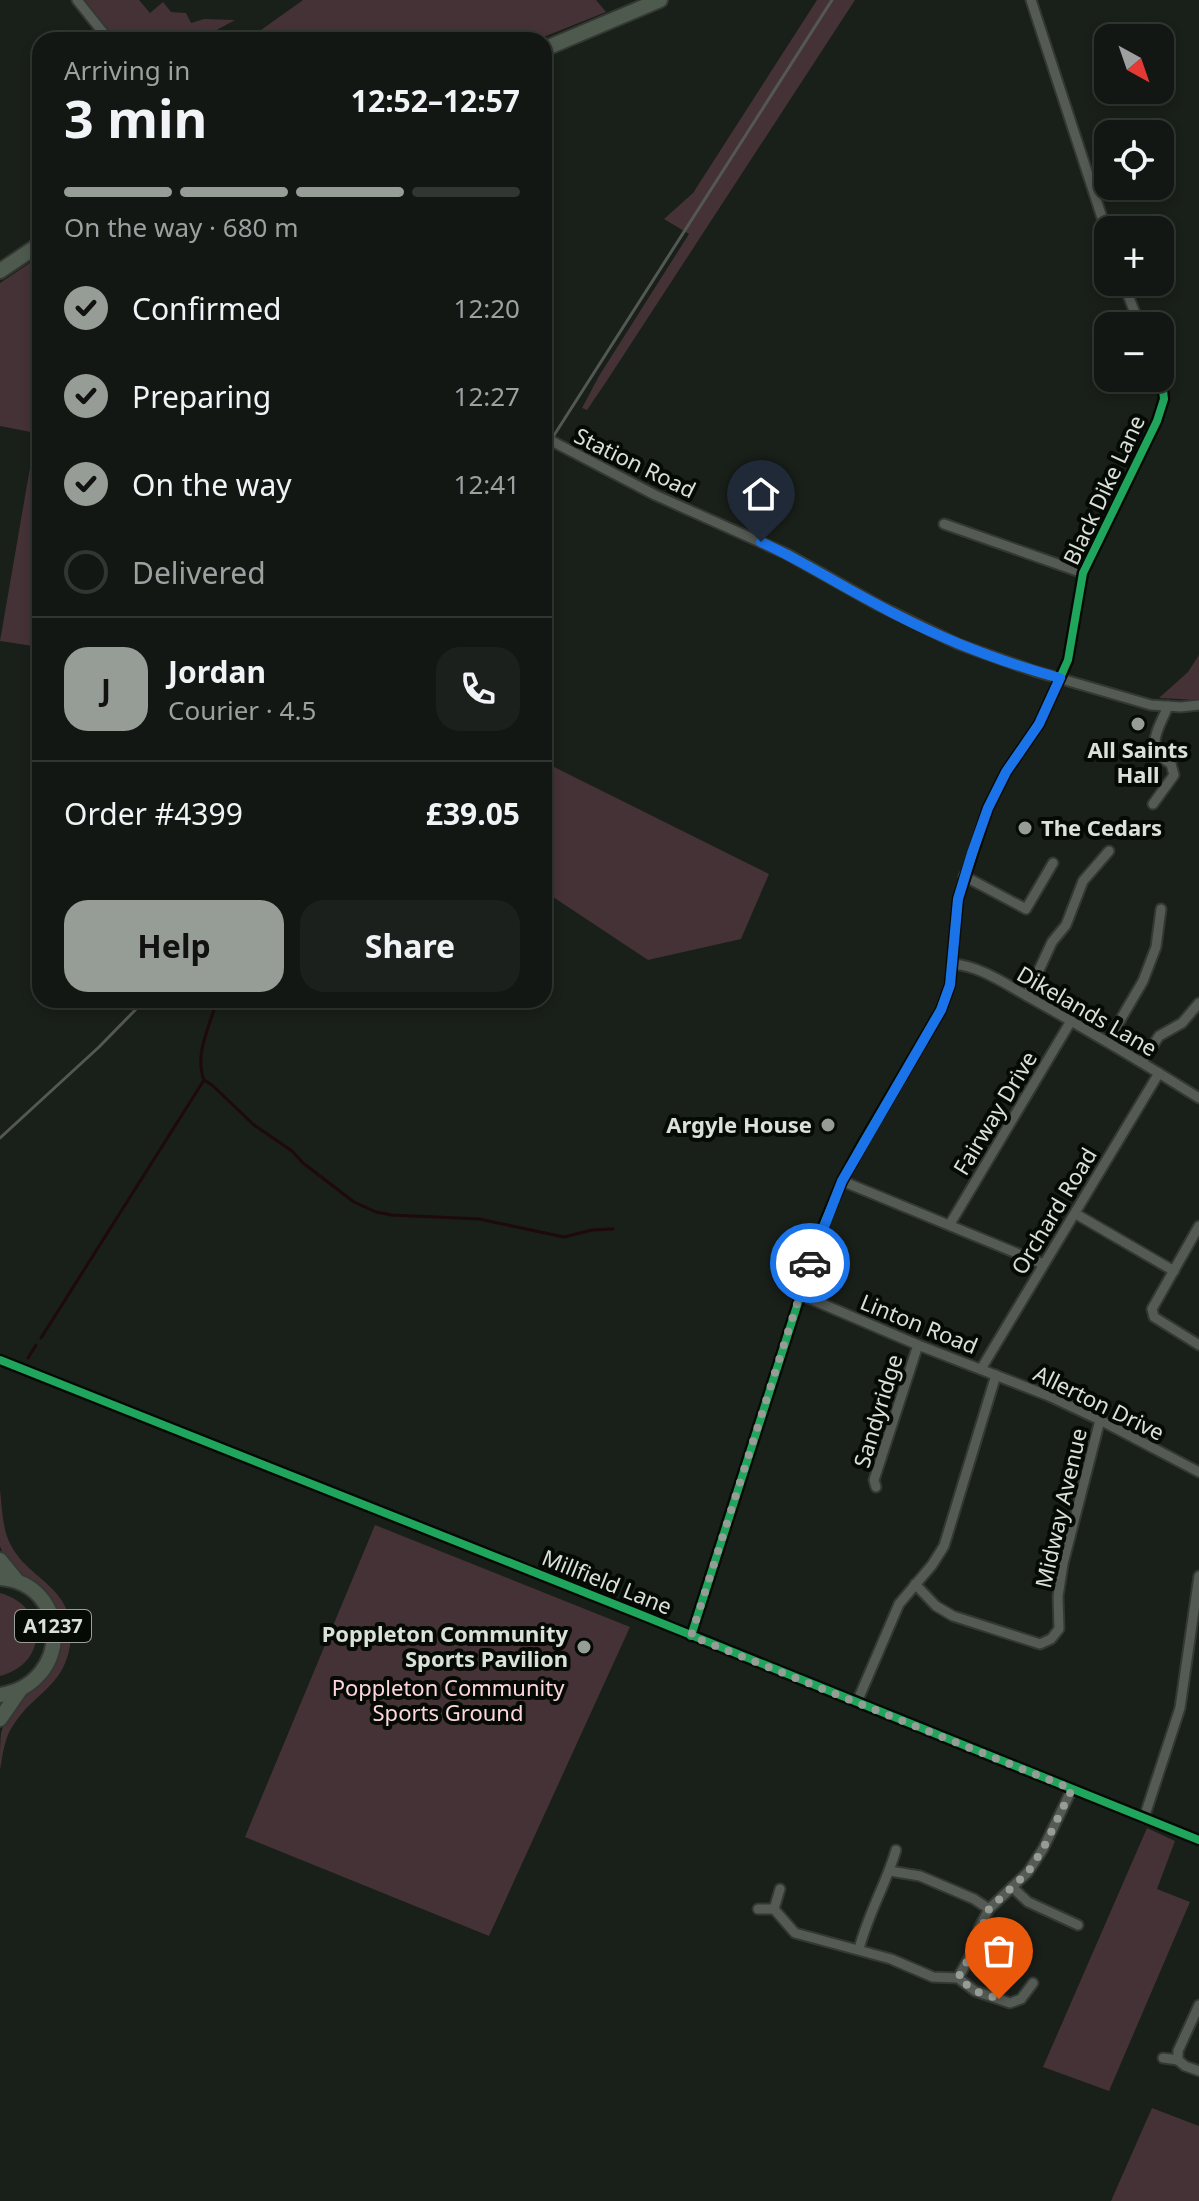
<!DOCTYPE html>
<html lang="en">
<head>
<meta charset="utf-8">
<style>
	body { margin:0; font-family:"Noto Sans",sans-serif; background:#1c201c; color:#f1f3f6; height:100vh; display:flex; flex-direction:column; font-size:30px; white-space:nowrap }
	* { box-sizing:border-box; margin:0 }
	p { font-size:26px; color:#9d9fa0 }
	.icon { flex:none; width:44px; height:44px; fill:none; stroke:currentColor; stroke-width:2; stroke-linecap:round; stroke-linejoin:round }
	.map { position:relative; flex:1; overflow:hidden }
	.sheet { position:absolute; left:32px; top:32px; width:520px; height:976px; display:flex; flex-direction:column; background:#131713; border-radius:24px; box-shadow:0 4px 12px #0003,0 0 0 2px #323633 }
	.sheet>* { flex:none }
	.needle { width:52px; rotate:140deg }
	.controls { position:absolute; left:1094px; top:24px; display:grid; gap:16px }
	.controls a { display:grid; place-items:center; width:80px; height:80px; border-radius:16px; background:#131713; box-shadow:0 4px 12px #0003,0 0 0 2px #323633; font-size:40px }
	.pin { position:absolute; display:grid; place-items:center; width:68px; height:68px; color:#fff; margin:-82px -34px; border-radius:50% 50% 50% 0; rotate:-45deg; box-shadow:0 0 8px #0007 }
	.pin .icon { rotate:45deg }
	.courier { position:absolute; display:grid; place-items:center; width:80px; height:80px; margin:-40px; border:6px solid #1a73e8; border-radius:50%; background:#fff; color:#222; box-shadow:0 2px 10px #0007 }
	.overview em { font-style:normal; font-weight:700 }
	.overview div { display:flex; flex-direction:column-reverse }
	.overview { display:flex; align-items:center; justify-content:space-between; height:136px; padding:0 32px }
	h1 { font-size:52px; font-weight:700; line-height:60px }
	.bar { display:grid; grid-template-columns:repeat(4,1fr); gap:12px 8px; align-content:center; height:96px; padding:0 32px }
	.bar i { height:10px; border-radius:6px; background:#323633 }
	.bar .on { background:#969d96 }
	.bar p { grid-column:span 4 }
	.line { display:flex; align-items:center; gap:20px; padding:0 32px; border-top:2px solid #323633 }
	.line div { flex:1 }
	.round { display:grid; place-items:center; flex:none; width:84px; height:84px; border-radius:24px; background:#1c201c }
	ol { padding:0 32px; list-style:none }
	li { display:flex; align-items:center; gap:24px; height:88px }
	li p { margin-inline-start:auto }
	li .icon { padding:8px; border-radius:50%; background:#969d96; color:#111; stroke-width:4 }
	li:last-child { color:#9d9fa0 }
	li i { width:44px; height:44px; border:4px solid #323633; border-radius:50% }
	.action { display:flex; gap:16px; margin-top:auto; padding:16px 32px }
	.action a { flex:1; height:92px; border-radius:24px; background:#969d96; color:#111; font-size:32px; font-weight:700; line-height:92px; text-align:center }
	.action a+a { background:#1c201c; color:#f1f3f6 }
	.map>svg:first-child { display:block }
</style>
</head>
<body>
<div class="map">
<svg width="1199" height="2201" viewBox="0 0 1199 2201">
	<rect width="100%" height="100%" fill="#191f19"/>
	<g fill="#453236">
		<path d="M 83,0 L 139,0 L 150,13 L 163,2 L 171,12 L 186,13 L 191,23 L 204,19 L 235,20 L 215,31 L 207,40 L 154,40 L 149,36 L 142,40 L 116,40 L 91,14 Z"/>
		<path d="M 303,0 L 596,0 L 606,12 L 536,40 L 247,40 Z"/>
		<path d="M 817,0 L 855,0 L 606,382 L 587,410 L 582,408 L 599,376 L 689,234 L 664,219 L 693,193 Z"/>
		<path d="M 40,256 L 40,647 L 0,641 L 36,433 L 0,426 L 0,283 Z"/>
		<path d="M 1199,655 L 1199,700 L 1159,698 L 1188,672 Z"/>
		<path d="M 544,762 L 769,874 L 741,939 L 648,960 L 544,891 Z"/>
		<path d="M 0,1490 C 2,1506 2,1524 8,1539 C 25,1582 79,1584 70,1646 C 63,1687 34,1693 14,1724 C 4,1738 3,1754 0,1770 C 0,1759 0,1744 1,1733 C 11,1696 56,1682 60,1642 C 66,1584 10,1581 0,1546 C 0,1530 0,1507 0,1490 Z"/>
		<path d="M 375,1525 L 630,1627 L 489,1936 L 245,1837 Z"/>
		<path d="M 0,1593 C 48,1606 49,1663 0,1676 Z"/>
		<path d="M 1147,1828 L 1175,1841 L 1157,1889 L 1190,1902 L 1109,2091 L 1043,2067 Z"/>
		<path d="M 1152,2108 L 1199,2126 L 1199,2201 L 1111,2201 Z"/>
	</g>
	<g fill="none" stroke-linecap="round" stroke-linejoin="round">
		<g stroke="#1e090e" stroke-width="3">
			<path d="M 204,1080 L 212,1085 L 254,1125 L 292,1151 L 303,1163 L 354,1202 L 376,1212 L 392,1215 L 479,1219 L 564,1237 L 592,1230 L 613,1229"/>
			<path d="M 41,1338 L 204,1080 C 194,1054 210,1026 217,1000"/>
			<path d="M 28,1358 L 36,1345"/>
		</g>
		<g stroke="#343833" stroke-width="13">
			<g id="minor">
				<path d="M 77,0 L 109,40"/>
				<path d="M 1031,0 L 1108,236"/>
				<path d="M 1123,282 L 1140,326"/>
				<path d="M 544,437 L 655,495 L 787,554 L 878,605 L 958,644 L 1034,671 L 1151,705 L 1181,707 L 1199,705"/>
				<path d="M 944,524 L 1083,573"/>
				<path d="M 1153,804 L 1174,775 L 1171,764 C 1143,747 1158,731 1168,706"/>
				<path d="M 964,876 L 1026,909 L 1053,863"/>
				<path d="M 953,964 C 982,966 1010,987 1036,1001 C 1091,1032 1145,1064 1199,1098"/>
				<path d="M 1027,996 L 1052,942 L 1066,925 L 1083,881 L 1109,851"/>
				<path d="M 1108,1041 L 1143,981 L 1156,947 L 1161,909"/>
				<path d="M 1142,1062 L 1159,1036 L 1182,1023 L 1199,1003"/>
				<path d="M 842,1181 L 1043,1264"/>
				<path d="M 1076,1214 L 1174,1271"/>
				<path d="M 950,1224 L 1071,1021"/>
				<path d="M 1199,1226 L 1152,1309 L 1154,1317 L 1199,1345"/>
				<path d="M 799,1294 L 918,1345 L 1049,1396 L 1100,1420 L 1199,1472"/>
				<path d="M 0,1360 L 639,1614 L 1199,1840"/>
				<path d="M 981,1369 L 1159,1073"/>
				<path d="M 876,1487 L 874,1480 L 918,1345"/>
				<path d="M 915,1584 L 936,1606 L 953,1616 L 1040,1644 L 1051,1639 L 1059,1629 L 1058,1596 L 1063,1564 L 1100,1420"/>
				<path d="M 691,1636 L 821,1231 L 842,1181 L 864,1141 L 941,1010 L 950,985 L 958,899 L 988,808 L 1006,772 L 1039,724 L 1060,678 L 1068,660 L 1083,573 L 1157,421 L 1164,399 L 1160,364"/>
				<path d="M 857,1702 L 899,1604 L 932,1565 L 944,1546 L 996,1375"/>
				<path d="M 1144,1818 L 1180,1708 L 1199,1576"/>
				<path d="M 890,1871 L 920,1876 L 974,1899 L 989,1909"/>
				<path d="M 1012,1887 L 1028,1902 L 1078,1925"/>
				<path d="M 780,1889 L 774,1909 L 795,1933 L 891,1959 L 933,1977 L 958,1978 L 975,1991 L 1010,2003 L 1021,1999 L 1033,1983"/>
				<path d="M 758,1909 L 774,1909"/>
				<path d="M 859,1949 C 868,1914 886,1884 896,1850"/>
				<path d="M 958,1978 L 974,1949 L 979,1928 L 989,1909 L 1028,1872 L 1043,1849 L 1072,1789"/>
				<path d="M 1199,2005 L 1178,2051 L 1178,2060 L 1185,2066 L 1199,2071"/>
				<path d="M 1163,2058 L 1178,2060"/>
			</g>
		</g>
		<g stroke="#343833" stroke-width="18">
			<g id="highway">
				<path d="M 544,49 L 660,0"/>
				<path d="M 0,271 L 40,244"/>
				<path d="M 0,1560 L 17,1581"/>
				<path d="M 0,1578 C 72,1584 72,1684 0,1695"/>
				<path d="M 0,1719 L 20,1690"/>
			</g>
		</g>
		<use href="#minor" stroke="#545a54" stroke-width="9"/>
		<use href="#highway" stroke="#4f5a4e" stroke-width="14"/>
		<g stroke="#545853" stroke-width="3">
			<path d="M 544,451 L 832,0"/>
			<path d="M 0,1138 L 99,1047 L 145,1000"/>
		</g>
		<g stroke="#060a05" stroke-width="13">
			<g id="cycleway">
				<path d="M 0,1360 L 639,1614 L 1199,1840"/>
				<path d="M 691,1636 L 821,1231 L 842,1181 L 864,1141 L 941,1010 L 950,985 L 958,899 L 988,808 L 1006,772 L 1039,724 L 1060,678 L 1068,660 L 1083,573 L 1157,421 L 1164,399 L 1160,364"/>
			</g>
		</g>
		<use href="#cycleway" stroke="#20a55d" stroke-width="8"/>
	</g>
	<g fill="none" stroke-linecap="round" stroke-linejoin="round">
		<path stroke="#969d96" stroke-width="8" stroke-dasharray="0 14.4" d="M 810,1263 L 691,1636 L 1072,1789 L 1043,1849 L 1028,1872 L 989,1909 L 974,1949 L 958,1978 L 975,1991 L 999,1999"/>
		<path stroke="#1a73e8" stroke-width="10" d="M 761,542 C 801,560 837,584 876,604 C 934,636 997,661 1060,678 L 1039,724 L 1006,772 L 988,808 L 972,853 L 958,899 L 950,985 L 941,1010 L 842,1181 L 810,1263"/>
	</g>
	<g fill="#969d96" stroke="#060a05" stroke-width="3">
		<circle cx="1138" cy="724" r="8"/>
		<circle cx="1025" cy="828" r="8"/>
		<circle cx="828" cy="1125" r="8"/>
		<circle cx="584" cy="1647" r="8"/>
	</g>
	<g text-anchor="middle" stroke-width="8" stroke-linejoin="round" paint-order="stroke">
		<rect fill="#060a05" stroke="#9aa099" stroke-width="2" x="15" y="1610" width="76" height="32" rx="6"/>
		<g font-size="20" font-weight="bold" fill="#dae1d9">
			<text x="53" y="1633">A1237</text>
		</g>
		<g font-size="22" fill="#dae1d9" stroke="#060a05">
			<text transform="translate(635 463) rotate(26)" y="8">Station Road</text>
			<text transform="translate(1104 490) rotate(-65)" y="8">Black Dike Lane</text>
			<text transform="translate(1087 1011) rotate(30)" y="8">Dikelands Lane</text>
			<text transform="translate(995 1113) rotate(-59)" y="8">Fairway Drive</text>
			<text transform="translate(1054 1211) rotate(-59)" y="8">Orchard Road</text>
			<text transform="translate(919 1324) rotate(22)" y="8">Linton Road</text>
			<text transform="translate(1099 1403) rotate(26)" y="8">Allerton Drive</text>
			<text transform="translate(878 1411) rotate(-73)" y="8">Sandyridge</text>
			<text transform="translate(1061 1508) rotate(-77)" y="8">Midway Avenue</text>
			<text transform="translate(607 1582) rotate(22)" y="8">Millfield Lane</text>
		</g>
		<g font-size="22" font-weight="bold" fill="#dae1d9" stroke="#060a05" text-anchor="end">
			<text x="1138" y="758" text-anchor="middle">All Saints<tspan x="1138" dy="25">Hall</tspan></text>
			<text x="1041" y="836" text-anchor="start">The Cedars</text>
			<text x="812" y="1133">Argyle House</text>
			<text x="568" y="1642">Poppleton Community<tspan x="568" dy="25">Sports Pavilion</tspan></text>
		</g>
		<g font-size="22" fill="#fdd6de" stroke="#060a05">
			<text x="448" y="1696">Poppleton Community<tspan x="448" dy="25">Sports Ground</tspan></text>
		</g>
	</g>
</svg>
<div class="controls">
<a><svg class="needle" viewBox="-14 -14 28 28"><path d="M0-13l5 13h-10z" fill="#e53935"/><path d="M0 13l5-13h-10z" fill="#9d9fa0"/></svg></a>
<a><svg class="icon" aria-label="locate" viewBox="0 0 24 24"><circle cx="12" cy="12" r="6"/><path d="M12 2v4M12 18v4M2 12h4M18 12h4"/></svg></a>
<a>+</a>
<a>−</a>
</div>
<div class="pin" style="left:999px;top:1999px;background:#ea580c"><svg class="icon" aria-label="bag" viewBox="0 0 24 24"><path d="M5 8h14l-1 12H6zM9 8a3 3 0 0 1 6 0"/></svg></div>
<div class="pin" style="left:761px;top:542px;background:#1f2937"><svg class="icon" aria-label="home" viewBox="0 0 24 24"><path d="M3 11l9-7 9 7M6 9v11h12V9"/></svg></div>
<div class="courier" style="left:810px;top:1263px"><svg class="icon" aria-label="car" viewBox="0 0 24 24"><path d="M5 17H2v-5l4-1 3-4h7l3 4 3 1v5h-3M9 17h6M6 11h13"/><circle cx="7" cy="17" r="2"/><circle cx="17" cy="17" r="2"/></svg></div>
<section class="sheet">
<div class="overview"><div><h1>3 min</h1><p>Arriving in</p></div><em>12:52–12:57</em></div>
<div class="bar"><i class="on"></i><i class="on"></i><i class="on"></i><i></i><p>On the way · 680 m</p></div>
<ol>
<li><svg class="icon" aria-label="check" viewBox="0 0 24 24"><path d="M5 12l5 5 9-10"/></svg>Confirmed<p>12:20</p></li>
<li><svg class="icon" aria-label="check" viewBox="0 0 24 24"><path d="M5 12l5 5 9-10"/></svg>Preparing<p>12:27</p></li>
<li><svg class="icon" aria-label="check" viewBox="0 0 24 24"><path d="M5 12l5 5 9-10"/></svg>On the way<p>12:41</p></li>
<li><i></i>Delivered</li>
</ol>
<div class="line" style="height:144px"><b class="round" style="background:#969d96;color:#111">J</b><div><b>Jordan</b><p>Courier · 4.5</p></div><a class="round"><svg class="icon" aria-label="phone" viewBox="0 0 24 24"><path d="M5 4h4l2 5-3 2q2 4 5 5l2-3 5 2v4C11 20 4 13 5 4z"/></svg></a></div>
<div class="line" style="height:104px"><div>Order #4399</div><b>£39.05</b></div>
<div class="action"><a>Help</a><a>Share</a></div>
</section>
</div>
</body>
</html>
